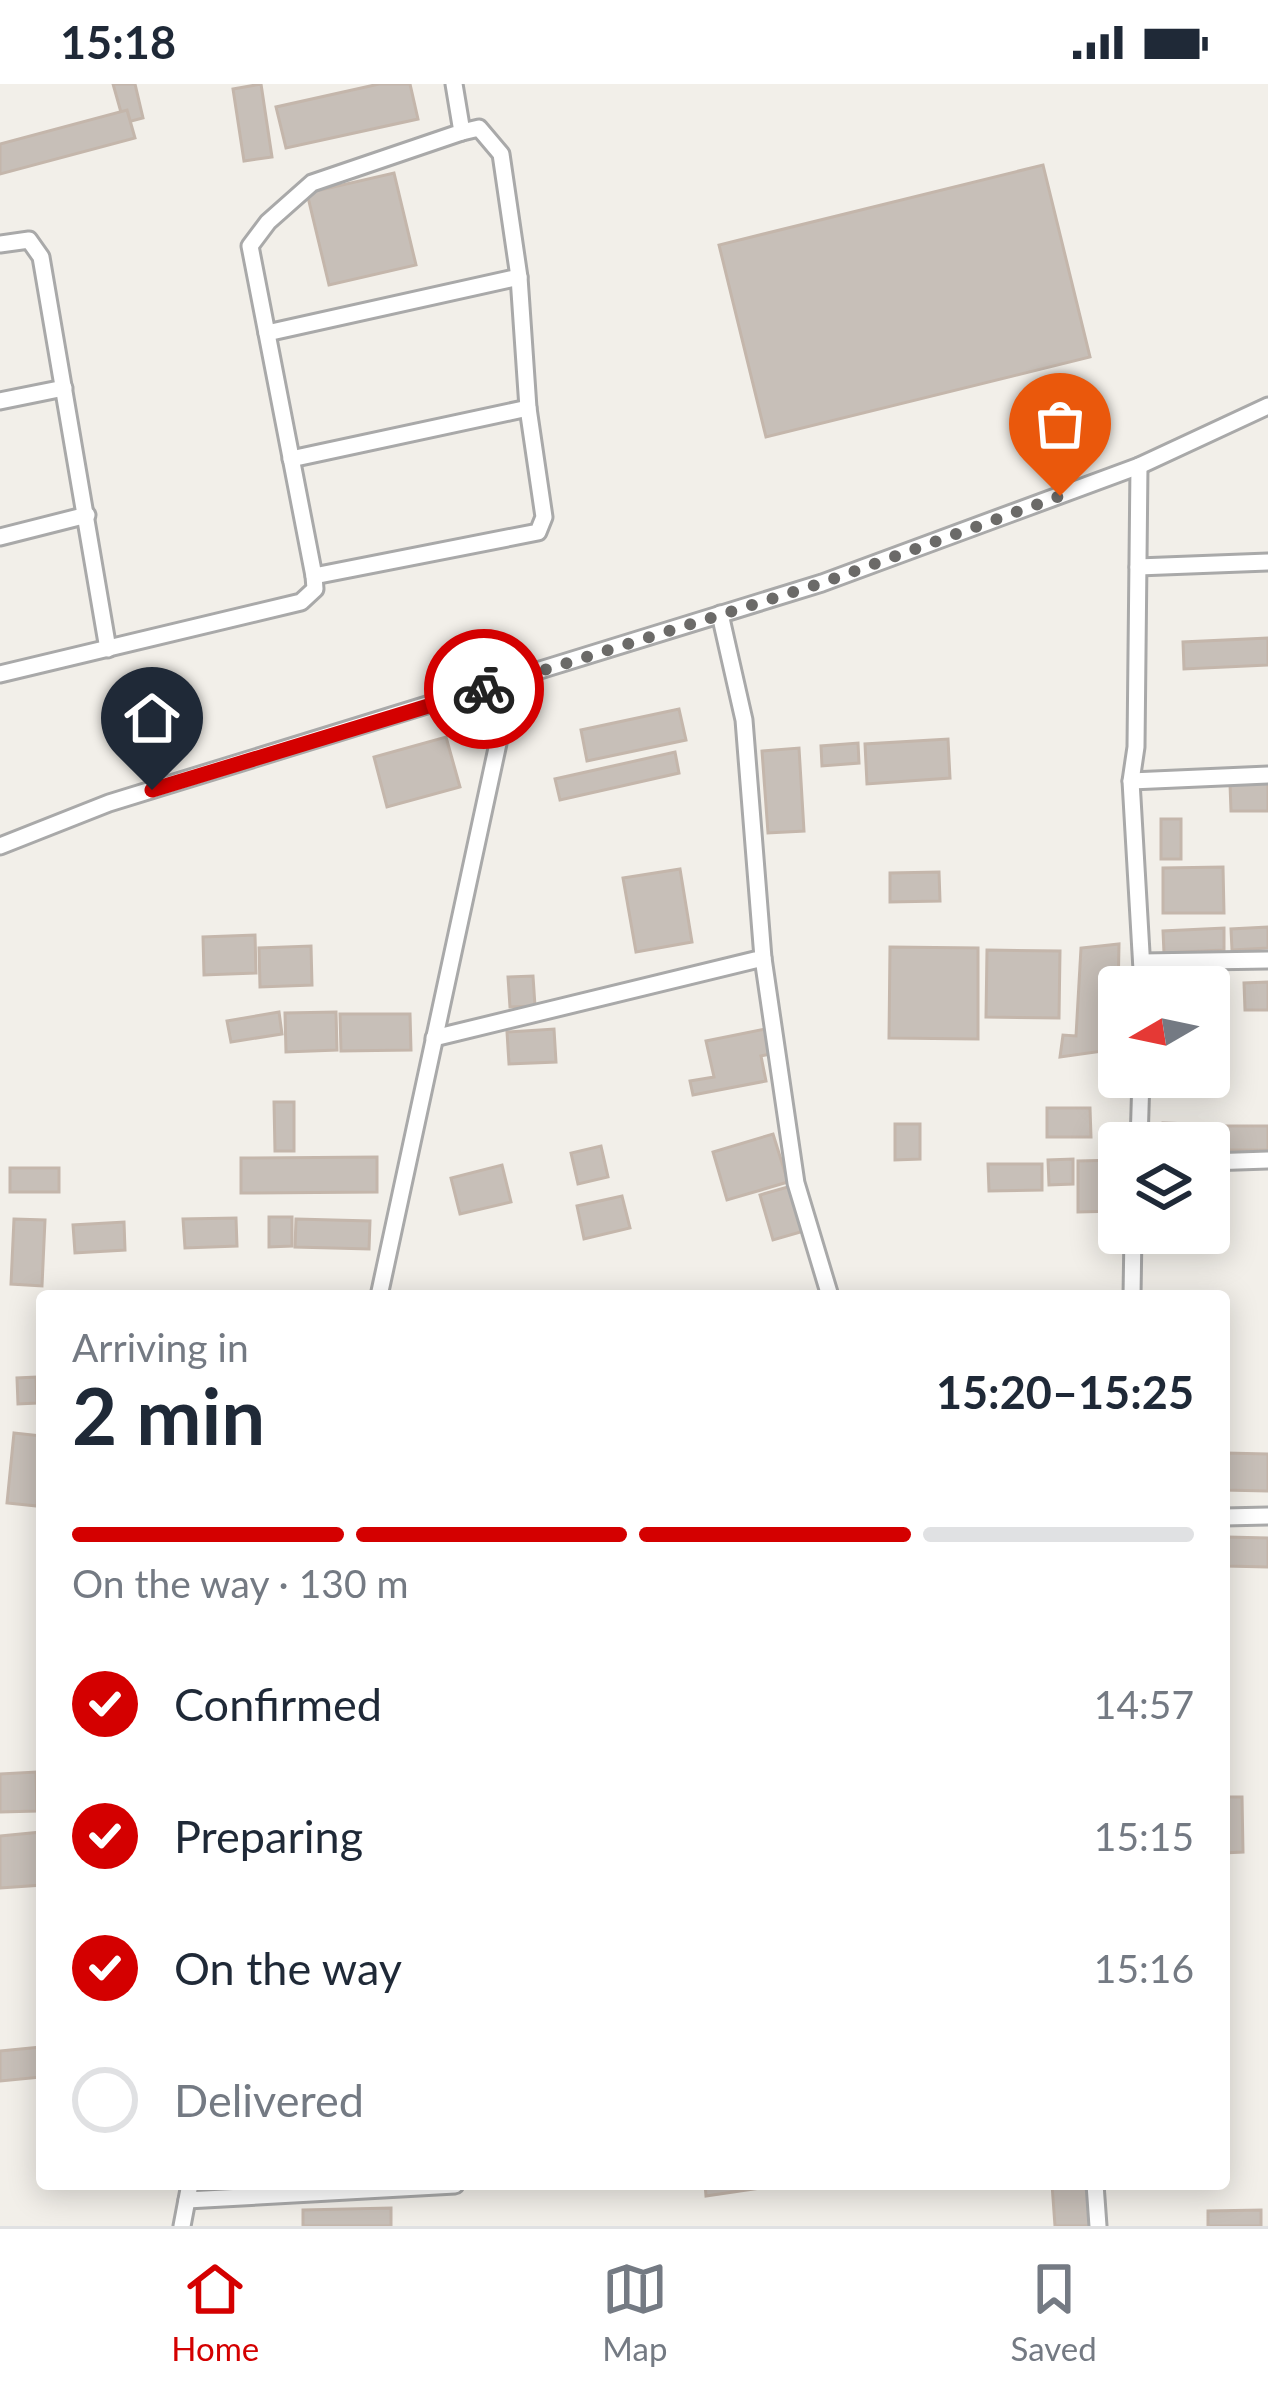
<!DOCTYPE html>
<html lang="en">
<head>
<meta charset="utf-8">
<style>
	body { margin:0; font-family:Lato,sans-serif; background:#f2f2f3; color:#1f2937; height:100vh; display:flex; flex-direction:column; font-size:45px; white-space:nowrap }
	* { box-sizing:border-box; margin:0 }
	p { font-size:39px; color:#747a83 }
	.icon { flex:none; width:66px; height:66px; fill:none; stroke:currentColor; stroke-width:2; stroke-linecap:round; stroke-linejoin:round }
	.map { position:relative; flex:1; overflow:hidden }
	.details { position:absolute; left:36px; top:1206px; width:1194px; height:900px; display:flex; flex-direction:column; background:#fff; border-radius:12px; box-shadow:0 6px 30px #0003 }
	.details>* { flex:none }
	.needle { width:78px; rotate:261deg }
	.fabs { position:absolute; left:1098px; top:882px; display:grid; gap:24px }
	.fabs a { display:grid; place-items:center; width:132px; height:132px; border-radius:12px; background:#fff; box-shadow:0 6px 30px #0003; font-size:60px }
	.pin { position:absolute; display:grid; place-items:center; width:102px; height:102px; color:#fff; margin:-123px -51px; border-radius:50% 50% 50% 0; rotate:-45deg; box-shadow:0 0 12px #0007 }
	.pin .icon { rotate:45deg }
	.courier { position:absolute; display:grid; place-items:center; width:120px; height:120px; margin:-60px; border:9px solid #d40000; border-radius:50%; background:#fff; color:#222; box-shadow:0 3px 15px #0007 }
	.overview em { font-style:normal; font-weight:700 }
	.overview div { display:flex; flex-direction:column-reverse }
	.overview { display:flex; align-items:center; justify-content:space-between; height:204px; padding:0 36px }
	h1 { font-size:78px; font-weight:700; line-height:90px }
	.bar { display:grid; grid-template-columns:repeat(4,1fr); gap:18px 12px; align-content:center; height:144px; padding:0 36px }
	.bar i { height:15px; border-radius:9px; background:#e0e1e3 }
	.bar .selected { background:#d40000 }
	.bar p { grid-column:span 4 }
	ol { padding:0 36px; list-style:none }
	li { display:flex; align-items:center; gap:36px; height:132px }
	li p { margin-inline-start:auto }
	li .icon { padding:12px; border-radius:50%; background:#d40000; color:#fff; stroke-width:4 }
	li:last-child { color:#747a83 }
	li i { width:66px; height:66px; border:6px solid #e0e1e3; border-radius:50% }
	.status { display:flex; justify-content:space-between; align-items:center; height:84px; padding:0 60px; background:#fff; direction:ltr }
	.status svg { height:33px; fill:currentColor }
	.menu { display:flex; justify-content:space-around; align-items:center; height:168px; border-top:3px solid #e0e1e3; background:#fff; font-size:33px; color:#747a83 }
	.menu a { display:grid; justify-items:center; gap:6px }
	.menu .selected { color:#d40000 }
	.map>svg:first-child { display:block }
</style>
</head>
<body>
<div class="status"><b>15:18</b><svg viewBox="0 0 49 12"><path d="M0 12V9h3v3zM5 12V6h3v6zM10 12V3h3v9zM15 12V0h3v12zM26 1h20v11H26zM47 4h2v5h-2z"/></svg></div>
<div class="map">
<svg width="1268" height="2142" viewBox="0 0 1268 2142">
	<rect width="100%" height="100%" fill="#f2efe9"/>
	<g fill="#c7bfb8" stroke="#c4b6ab" stroke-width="3">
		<path d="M 113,0 L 135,0 L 143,34 L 124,39 Z"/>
		<path d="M 261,0 L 272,73 L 244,77 L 233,5 Z"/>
		<path d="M 379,0 L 410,0 L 418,35 L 286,64 L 276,23 Z"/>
		<path d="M 127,26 L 135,54 L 0,90 L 0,60 Z"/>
		<path d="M 1043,81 L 1090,273 L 766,353 L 719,161 Z"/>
		<path d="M 394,89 L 416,181 L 329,201 L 307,109 Z"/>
		<path d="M 1268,554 L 1268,581 L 1184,585 L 1183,558 Z"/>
		<path d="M 679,625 L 686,656 L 587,677 L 581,646 Z"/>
		<path d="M 446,653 L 460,703 L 387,723 L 374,673 Z"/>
		<path d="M 948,655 L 950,694 L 867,700 L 865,660 Z"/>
		<path d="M 858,659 L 859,679 L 822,682 L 821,662 Z"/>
		<path d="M 799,664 L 804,747 L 768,749 L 762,667 Z"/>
		<path d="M 675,668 L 679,689 L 560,716 L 555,695 Z"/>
		<path d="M 1268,699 L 1268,727 L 1231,727 L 1230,700 Z"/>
		<rect x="1161" y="735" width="20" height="40"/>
		<path d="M 1223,783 L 1224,829 L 1163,829 L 1163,784 Z"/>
		<path d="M 680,785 L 692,858 L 636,868 L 623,794 Z"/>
		<path d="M 939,788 L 940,817 L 890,818 L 890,789 Z"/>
		<path d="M 1268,843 L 1268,864 L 1232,866 L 1231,845 Z"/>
		<path d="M 1224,844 L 1224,866 L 1164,869 L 1163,847 Z"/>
		<path d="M 255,851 L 256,889 L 204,891 L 203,853 Z"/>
		<path d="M 1119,860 L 1117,965 L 1060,973 L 1063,951 L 1076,952 L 1081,864 Z"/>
		<path d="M 311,862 L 312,901 L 260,903 L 259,864 Z"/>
		<path d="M 890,863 L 978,864 L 978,955 L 889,954 Z"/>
		<path d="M 987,866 L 1060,867 L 1059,934 L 986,933 Z"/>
		<path d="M 533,892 L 535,922 L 510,923 L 508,893 Z"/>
		<path d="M 1268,898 L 1268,926 L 1245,926 L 1244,899 Z"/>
		<path d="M 1219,902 L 1220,941 L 1209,941 L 1209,903 L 1165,903 Z"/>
		<path d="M 279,928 L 282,950 L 231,958 L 227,937 Z"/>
		<path d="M 336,928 L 337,966 L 286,968 L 285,929 Z"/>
		<path d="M 340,930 L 410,930 L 411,966 L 341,967 Z"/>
		<path d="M 554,945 L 556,978 L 509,980 L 507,948 Z"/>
		<path d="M 765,945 L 770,970 L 761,972 L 766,997 L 693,1011 L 690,997 L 714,993 L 706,957 Z"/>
		<path d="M 274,1018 L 294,1018 L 294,1067 L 275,1067 Z"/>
		<path d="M 1047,1024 L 1090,1024 L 1091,1053 L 1047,1053 Z"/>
		<path d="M 1163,1039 L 1219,1041 L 1218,1066 L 1209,1066 L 1209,1059 L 1163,1059 Z"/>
		<path d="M 895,1040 L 920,1040 L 920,1075 L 895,1076 Z"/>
		<rect x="1218" y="1042" width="50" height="24"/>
		<path d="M 773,1050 L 788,1098 L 727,1116 L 713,1068 Z"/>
		<path d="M 601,1062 L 608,1093 L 578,1100 L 571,1069 Z"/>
		<path d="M 377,1073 L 377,1108 L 241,1109 L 241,1074 Z"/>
		<path d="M 1073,1075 L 1073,1100 L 1049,1101 L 1048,1076 Z"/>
		<path d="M 1119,1076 L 1119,1127 L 1078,1128 L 1078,1077 Z"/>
		<path d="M 988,1080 L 1042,1080 L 1042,1106 L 989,1107 Z"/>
		<path d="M 502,1081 L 511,1118 L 460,1130 L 451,1094 Z"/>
		<rect x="10" y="1084" width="49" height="24"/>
		<path d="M 791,1102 L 804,1147 L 773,1156 L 760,1111 Z"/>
		<path d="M 622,1112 L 630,1144 L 584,1155 L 577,1122 Z"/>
		<path d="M 269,1133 L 292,1133 L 292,1162 L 269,1163 Z"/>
		<path d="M 236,1134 L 237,1162 L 185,1164 L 183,1135 Z"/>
		<path d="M 14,1135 L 45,1136 L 42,1202 L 11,1200 Z"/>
		<path d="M 296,1135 L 370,1137 L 369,1165 L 295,1163 Z"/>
		<path d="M 124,1138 L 125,1166 L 75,1169 L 73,1141 Z"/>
		<path d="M 36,1293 L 37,1319 L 18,1320 L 17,1294 Z"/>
		<path d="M 14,1349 L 42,1352 L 37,1422 L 7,1419 Z"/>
		<path d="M 1225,1369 L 1268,1370 L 1268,1407 L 1224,1406 Z"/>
		<path d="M 1227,1453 L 1268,1454 L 1268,1483 L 1226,1482 Z"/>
		<path d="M 36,1688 L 37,1727 L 0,1728 L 0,1690 Z"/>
		<path d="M 1224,1713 L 1242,1713 L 1243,1768 L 1224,1769 Z"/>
		<path d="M 42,1748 L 42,1801 L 0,1804 L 0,1752 Z"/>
		<path d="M 42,1963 L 42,1993 L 0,1997 L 0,1967 Z"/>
		<path d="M 705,2100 L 780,2100 L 780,2101 L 706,2112 Z"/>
		<path d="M 1052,2100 L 1094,2100 L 1098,2142 L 1055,2142 Z"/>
		<path d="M 391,2124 L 391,2142 L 303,2142 L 303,2126 Z"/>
		<path d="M 1261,2126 L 1261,2142 L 1208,2142 L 1208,2127 Z"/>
	</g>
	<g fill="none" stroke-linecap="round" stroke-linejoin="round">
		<g stroke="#a9a9a9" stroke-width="21">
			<g id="street">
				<path d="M 0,160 L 29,156 L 41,173 L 108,565"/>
				<path d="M 267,249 L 519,193"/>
				<path d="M 0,317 L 64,304"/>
				<path d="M 291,375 L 528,324"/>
				<path d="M 1139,382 L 1136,663 L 1131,697 L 1143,903"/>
				<path d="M 0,453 L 87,431"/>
				<path d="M 1138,483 L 1268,478"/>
				<path d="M 314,492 L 250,162 L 268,138 L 312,99 L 462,48 L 454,0"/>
				<path d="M 0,590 L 301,518 L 315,505 L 314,492 L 538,448 L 544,433 L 528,324 L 519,193 L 501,70 L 479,44 L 462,48"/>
				<path d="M 1131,697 L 1268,691"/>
				<path d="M 0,762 L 109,719 L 822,499 L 1139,382 L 1268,322"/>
				<path d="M 763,874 L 796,1099 L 830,1212"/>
				<path d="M 1142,878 L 1268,876"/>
				<path d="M 434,954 L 763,874 L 744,636 L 720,530"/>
				<path d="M 1139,1059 L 1141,993"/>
				<path d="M 1209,1078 L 1268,1076"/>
				<path d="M 379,1212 L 505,627 L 495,601"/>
				<path d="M 1132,1212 L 1133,1149"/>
				<path d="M 1224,1433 L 1268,1432"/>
				<path d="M 1095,2100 L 1098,2142"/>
				<path d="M 187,2116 L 455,2101"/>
				<path d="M 182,2142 L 190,2100"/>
			</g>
		</g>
		<use href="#street" stroke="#fff" stroke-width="15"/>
	</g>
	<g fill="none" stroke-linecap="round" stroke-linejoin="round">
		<path stroke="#6b6a68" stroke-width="12" stroke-dasharray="0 21.6" d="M 484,605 L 822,499 L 1060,412"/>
		<path stroke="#d40000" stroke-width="15" d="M 152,706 L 484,605"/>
	</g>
</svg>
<div class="fabs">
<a><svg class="needle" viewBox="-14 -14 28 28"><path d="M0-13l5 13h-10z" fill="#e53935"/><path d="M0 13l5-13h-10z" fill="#747a83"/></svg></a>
<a><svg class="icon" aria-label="layers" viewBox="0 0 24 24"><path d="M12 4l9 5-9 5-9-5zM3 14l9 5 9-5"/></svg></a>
</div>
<div class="pin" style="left:1060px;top:412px;background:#ea580c"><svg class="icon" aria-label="bag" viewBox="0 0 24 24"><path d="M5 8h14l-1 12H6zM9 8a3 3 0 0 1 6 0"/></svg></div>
<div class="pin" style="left:152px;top:706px;background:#1f2937"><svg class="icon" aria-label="home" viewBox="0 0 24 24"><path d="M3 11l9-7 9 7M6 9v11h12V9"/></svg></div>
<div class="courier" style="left:484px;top:605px"><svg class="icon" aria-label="bike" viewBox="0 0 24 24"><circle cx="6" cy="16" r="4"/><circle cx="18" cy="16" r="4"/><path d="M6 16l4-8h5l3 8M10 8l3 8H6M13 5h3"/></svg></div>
<section class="details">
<div class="overview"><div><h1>2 min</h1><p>Arriving in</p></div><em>15:20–15:25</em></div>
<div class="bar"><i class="selected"></i><i class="selected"></i><i class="selected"></i><i></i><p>On the way · 130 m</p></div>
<ol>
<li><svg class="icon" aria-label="check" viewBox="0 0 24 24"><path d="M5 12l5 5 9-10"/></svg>Confirmed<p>14:57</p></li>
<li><svg class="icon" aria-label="check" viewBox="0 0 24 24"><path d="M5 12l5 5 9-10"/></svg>Preparing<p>15:15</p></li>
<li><svg class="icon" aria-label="check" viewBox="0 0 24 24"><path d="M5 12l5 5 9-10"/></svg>On the way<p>15:16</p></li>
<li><i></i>Delivered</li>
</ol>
</section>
</div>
<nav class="menu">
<a class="selected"><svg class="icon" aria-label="home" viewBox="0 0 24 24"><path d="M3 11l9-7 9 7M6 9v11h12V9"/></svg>Home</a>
<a><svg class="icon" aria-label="map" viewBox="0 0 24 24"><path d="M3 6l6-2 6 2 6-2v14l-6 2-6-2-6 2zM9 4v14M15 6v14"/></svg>Map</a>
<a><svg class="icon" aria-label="saved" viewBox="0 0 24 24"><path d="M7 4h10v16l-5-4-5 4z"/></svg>Saved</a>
</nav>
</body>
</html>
